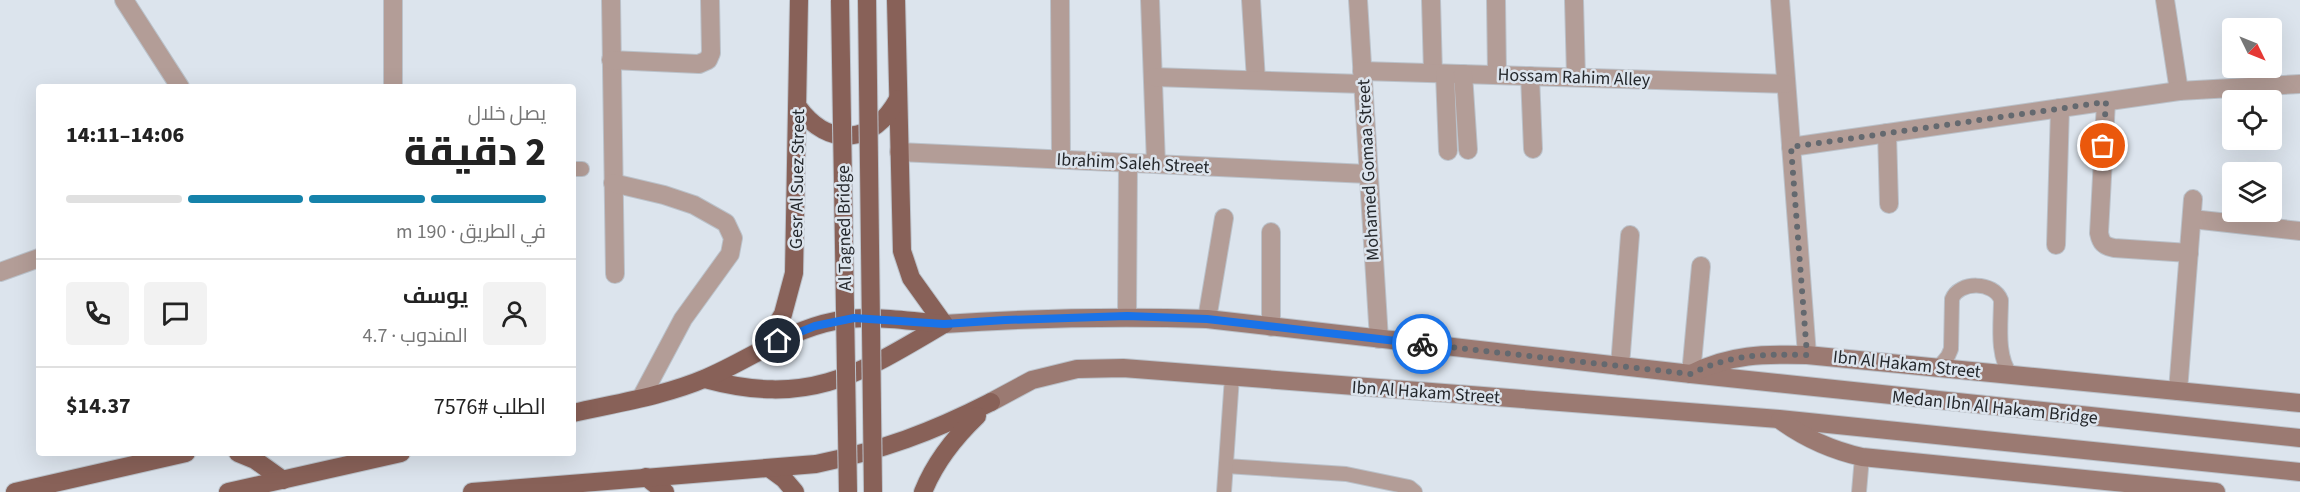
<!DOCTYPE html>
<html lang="ar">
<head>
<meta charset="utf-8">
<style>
	body { margin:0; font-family:"Source Sans 3",Cairo,sans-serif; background:#f2f2f2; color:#222; direction:rtl; height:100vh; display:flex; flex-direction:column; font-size:22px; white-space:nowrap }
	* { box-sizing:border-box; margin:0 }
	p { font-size:20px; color:#767676 }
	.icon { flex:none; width:33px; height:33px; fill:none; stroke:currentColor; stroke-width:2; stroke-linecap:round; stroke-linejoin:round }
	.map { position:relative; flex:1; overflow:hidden; direction:ltr }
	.side { position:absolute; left:36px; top:84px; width:540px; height:372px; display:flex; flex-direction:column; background:#fff; border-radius:6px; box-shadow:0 6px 24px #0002; direction:rtl }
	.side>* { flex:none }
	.needle { width:39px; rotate:133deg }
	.buttons { position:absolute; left:2222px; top:18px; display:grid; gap:12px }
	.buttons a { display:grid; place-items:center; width:60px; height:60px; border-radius:6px; background:#fff; box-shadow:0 6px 24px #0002; font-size:30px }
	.pin { position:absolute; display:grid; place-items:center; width:51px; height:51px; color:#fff; margin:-26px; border:3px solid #fff; border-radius:50%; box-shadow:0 2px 6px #0007 }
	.courier { position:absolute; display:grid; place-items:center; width:60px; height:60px; margin:-30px; border:4px solid #1a73e8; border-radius:50%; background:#fff; color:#222; box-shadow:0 2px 8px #0007 }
	.headline em { font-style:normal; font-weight:800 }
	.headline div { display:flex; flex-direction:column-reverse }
	.headline { display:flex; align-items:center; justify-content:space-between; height:102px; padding:0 30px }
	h1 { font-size:39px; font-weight:800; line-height:45px }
	.bar { display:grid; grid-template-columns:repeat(4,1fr); gap:9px 6px; align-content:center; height:72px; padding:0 30px }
	.bar i { height:8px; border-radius:4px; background:#e0e0e0 }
	.bar .selected { background:#1582aa }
	.bar p { grid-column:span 4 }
	.line { display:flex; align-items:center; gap:15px; padding:0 30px; border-top:2px solid #e0e0e0 }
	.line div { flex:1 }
	.round { display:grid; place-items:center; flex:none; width:63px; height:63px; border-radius:6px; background:#f2f2f2 }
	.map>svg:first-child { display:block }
</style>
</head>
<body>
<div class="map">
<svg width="2300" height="492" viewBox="0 0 2300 492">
	<rect width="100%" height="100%" fill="#dce4ed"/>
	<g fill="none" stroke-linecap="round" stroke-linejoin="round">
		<g stroke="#bbc2ca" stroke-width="16">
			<g id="lane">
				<path d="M 573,169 L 582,169"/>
				<path d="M 1939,367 L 1948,356 L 1951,349 L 1952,299 C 1959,281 1994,281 2001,300 C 2001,323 1996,356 2011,375"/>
				<path d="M 1226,466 L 1346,474 L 1409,487 L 1415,492"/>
				<path d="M 1224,492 L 1232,377"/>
				<path d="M 1859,492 L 1862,457"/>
			</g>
		</g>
		<g stroke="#bbc2ca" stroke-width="20">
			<g id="street">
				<path d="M 124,0 L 180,87"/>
				<path d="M 393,0 L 393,87"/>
				<path d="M 611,0 L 615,274"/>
				<path d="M 1060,0 L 1061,159"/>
				<path d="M 1150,0 L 1156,164"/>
				<path d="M 1251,0 L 1256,80"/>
				<path d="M 1358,0 L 1379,339"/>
				<path d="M 1431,0 L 1433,73"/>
				<path d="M 1496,0 L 1497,75"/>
				<path d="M 1574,0 L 1576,77"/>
				<path d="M 1780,0 L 1807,355"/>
				<path d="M 2165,0 L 2179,91"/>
				<path d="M 611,60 L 699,64 L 708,60 L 711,53 L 710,0"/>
				<path d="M 1362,71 L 1786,84"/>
				<path d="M 1445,74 L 1448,151"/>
				<path d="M 1463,74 L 1468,150"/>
				<path d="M 1530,76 L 1533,149"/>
				<path d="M 1154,77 L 1363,84"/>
				<path d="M 2106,102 L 2099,233 C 2101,243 2104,246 2114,248 L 2189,253"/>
				<path d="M 1887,133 L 1889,204"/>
				<path d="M 1791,147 L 2179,91 L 2300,84"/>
				<path d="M 899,152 L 1368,174"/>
				<path d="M 613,183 L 664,195 L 694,205 L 726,223 L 733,238 L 730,254 L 683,319 L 641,398"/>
				<path d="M 2192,219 L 2300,231"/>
				<path d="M 1271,232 L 1271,327"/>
				<path d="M 2056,245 L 2060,108"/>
				<path d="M 0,272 L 39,258"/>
				<path d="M 1127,316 L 1128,163"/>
				<path d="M 1207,319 L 1224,218"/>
				<path d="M 1620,366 L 1630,235"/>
				<path d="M 1691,374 L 1701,266"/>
				<path d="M 2178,391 L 2193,199"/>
			</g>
		</g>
		<g stroke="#bbc2ca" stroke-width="20">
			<g id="secondary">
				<path d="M 944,324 C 1032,318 1119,316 1207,319 L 1691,374 L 2300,438"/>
				<path d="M 1691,374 C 1730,354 1764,354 1807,355 L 2300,403"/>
				<path d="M 991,402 L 1032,380 L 1077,369 L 1123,368 L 1779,419 L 2300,472"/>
				<path d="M 1780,420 C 1806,439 1831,450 1862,457 L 2216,492"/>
			</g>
		</g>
		<g stroke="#bbc2ca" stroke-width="20">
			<g id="primary">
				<path d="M 896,0 L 902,251 L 911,278 L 944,324"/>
				<path d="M 798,107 C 829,149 873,144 898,99"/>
				<path d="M 763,348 L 783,314 L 794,273 L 799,0"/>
				<path d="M 705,379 C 809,407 858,375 944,324"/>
				<path d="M 573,413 C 617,403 664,396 706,378 C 749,360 788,330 835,321 C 870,314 908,321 944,324"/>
				<path d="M 238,453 L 255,460 L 283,480"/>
				<path d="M 769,468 L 784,479 L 795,492"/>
				<path d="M 646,477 L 665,492"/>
				<path d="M 15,492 L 186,453"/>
				<path d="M 228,492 L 401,453"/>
				<path d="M 472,492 L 816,464 C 883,450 930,433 991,402"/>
				<path d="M 923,492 C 935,462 954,438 977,416"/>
			</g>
		</g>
		<use href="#lane" stroke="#b39d97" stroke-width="14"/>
		<use href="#street" stroke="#b39d97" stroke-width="18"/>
		<use href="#secondary" stroke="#9b7a72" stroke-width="18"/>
		<use href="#primary" stroke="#886158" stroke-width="18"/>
		<g stroke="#bbc2ca" stroke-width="20" stroke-linecap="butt">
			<g id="primary-bridge">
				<path d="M 840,0 L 848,492"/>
				<path d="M 867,0 L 873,492"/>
			</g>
		</g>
		<use href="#primary-bridge" stroke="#886158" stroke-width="18"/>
	</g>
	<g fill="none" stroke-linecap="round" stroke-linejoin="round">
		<path stroke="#64696f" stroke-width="6" stroke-dasharray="0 10.8" d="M 1422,344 L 1691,374 C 1730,354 1764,354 1807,355 L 1791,147 L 2106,102 L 2103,146"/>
		<path stroke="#1a73e8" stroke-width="8" d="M 778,341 L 815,326 L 854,318 L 944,324 L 1005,320 L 1127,316 L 1207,319 L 1422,344"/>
	</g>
	<g text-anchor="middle" stroke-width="5" stroke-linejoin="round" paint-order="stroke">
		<g font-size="18" fill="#24272b" stroke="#dce4ed">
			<text transform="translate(1574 77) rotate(2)" y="6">Hossam Rahim Alley</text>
			<text transform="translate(1133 163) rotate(3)" y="6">Ibrahim Saleh Street</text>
			<text transform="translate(1368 170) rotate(-93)" y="6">Mohamed Gomaa Street</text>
			<text transform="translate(797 179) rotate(-89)" y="6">Gesr Al Suez Street</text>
			<text transform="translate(844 228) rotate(-91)" y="6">Al Tagned Bridge</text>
			<text transform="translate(1907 364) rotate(6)" y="6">Ibn Al Hakam Street</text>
			<text transform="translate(1426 392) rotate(4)" y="6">Ibn Al Hakam Street</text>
			<text transform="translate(1995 407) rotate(6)" y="6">Medan Ibn Al Hakam Bridge</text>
		</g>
	</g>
</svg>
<div class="buttons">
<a><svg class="needle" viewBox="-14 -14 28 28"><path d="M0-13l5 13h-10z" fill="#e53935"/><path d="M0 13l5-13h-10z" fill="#767676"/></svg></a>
<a><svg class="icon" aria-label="locate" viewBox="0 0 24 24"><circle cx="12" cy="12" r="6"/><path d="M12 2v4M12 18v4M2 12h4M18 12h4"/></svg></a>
<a><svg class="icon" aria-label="layers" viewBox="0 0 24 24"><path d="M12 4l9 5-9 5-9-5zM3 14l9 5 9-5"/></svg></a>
</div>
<div class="pin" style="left:2103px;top:146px;background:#ea580c"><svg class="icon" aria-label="bag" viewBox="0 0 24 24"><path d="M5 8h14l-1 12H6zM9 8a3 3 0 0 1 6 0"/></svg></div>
<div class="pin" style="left:778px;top:341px;background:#1f2937"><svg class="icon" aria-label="home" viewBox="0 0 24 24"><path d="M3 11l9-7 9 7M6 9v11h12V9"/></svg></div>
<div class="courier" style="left:1422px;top:344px"><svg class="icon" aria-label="bike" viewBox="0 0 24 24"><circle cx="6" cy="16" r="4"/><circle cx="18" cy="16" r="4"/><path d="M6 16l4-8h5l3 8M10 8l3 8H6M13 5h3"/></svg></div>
<section class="side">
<div class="headline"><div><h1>2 دقيقة</h1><p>يصل خلال</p></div><em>14:06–14:11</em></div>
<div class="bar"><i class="selected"></i><i class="selected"></i><i class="selected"></i><i></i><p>في الطريق · 190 m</p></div>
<div class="line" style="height:108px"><a class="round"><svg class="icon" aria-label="person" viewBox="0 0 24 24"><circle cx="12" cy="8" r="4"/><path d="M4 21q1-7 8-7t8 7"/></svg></a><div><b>يوسف</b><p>المندوب · 4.7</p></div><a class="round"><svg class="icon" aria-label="chat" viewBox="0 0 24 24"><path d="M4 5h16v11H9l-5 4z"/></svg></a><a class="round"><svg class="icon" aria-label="phone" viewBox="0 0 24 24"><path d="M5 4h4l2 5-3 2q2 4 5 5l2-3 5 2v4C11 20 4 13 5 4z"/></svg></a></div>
<div class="line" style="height:78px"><div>الطلب #7576</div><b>$14.37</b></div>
</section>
</div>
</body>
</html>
